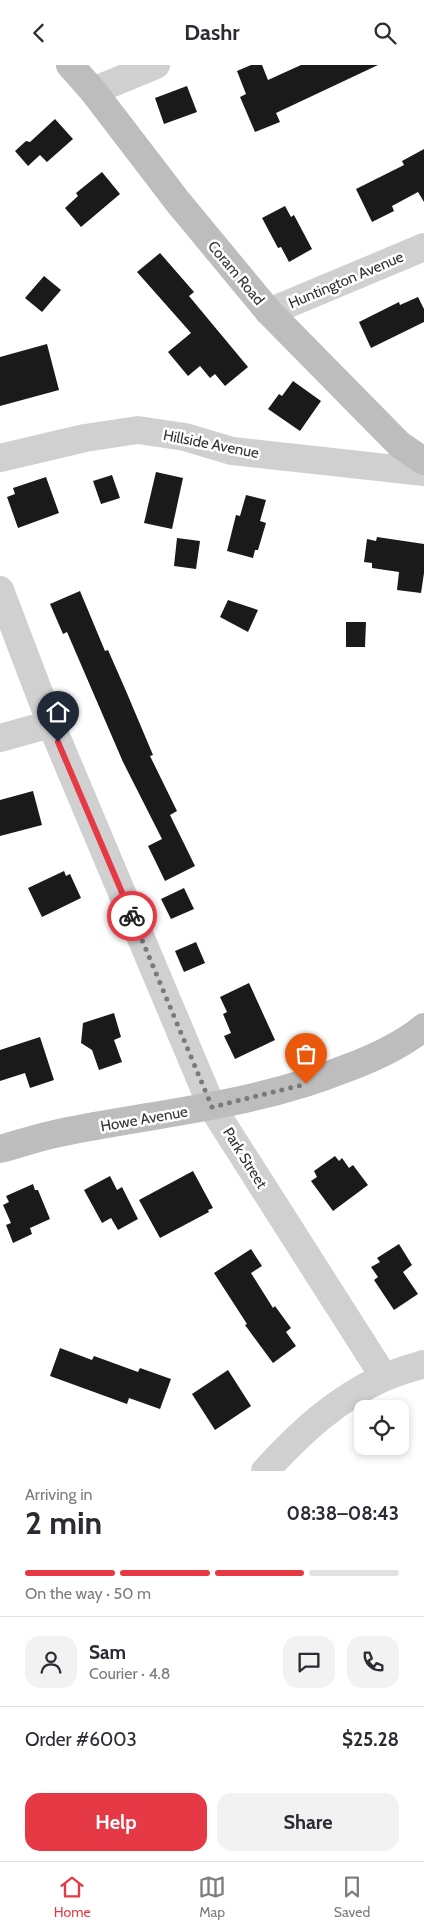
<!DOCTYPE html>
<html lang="en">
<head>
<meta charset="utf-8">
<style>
	body { margin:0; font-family:Cabin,sans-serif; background:#f2f2f3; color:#2b2b33; height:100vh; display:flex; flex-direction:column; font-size:19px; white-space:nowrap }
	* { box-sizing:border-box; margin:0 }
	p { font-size:16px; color:#7c7c81 }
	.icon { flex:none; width:28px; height:28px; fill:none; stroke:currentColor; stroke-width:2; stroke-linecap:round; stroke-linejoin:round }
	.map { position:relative; height:1406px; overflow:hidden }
	.details { display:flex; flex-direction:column; background:#fff; flex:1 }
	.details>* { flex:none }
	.buttons { position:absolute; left:354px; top:1335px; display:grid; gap:10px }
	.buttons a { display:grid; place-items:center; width:55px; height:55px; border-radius:10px; background:#fff; box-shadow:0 2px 8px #0003; font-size:25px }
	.pin { position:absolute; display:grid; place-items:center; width:42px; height:42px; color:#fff; margin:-51px -21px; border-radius:50% 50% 50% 0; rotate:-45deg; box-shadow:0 0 5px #0007 }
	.pin .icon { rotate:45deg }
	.courier { position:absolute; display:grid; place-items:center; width:50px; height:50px; margin:-25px; border:4px solid #e63946; border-radius:50%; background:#fff; color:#222; box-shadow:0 1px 6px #0007 }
	.overview em { font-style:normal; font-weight:700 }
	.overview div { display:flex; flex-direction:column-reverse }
	.overview { display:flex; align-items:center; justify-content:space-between; height:85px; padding:0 25px }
	h1 { font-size:32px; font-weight:700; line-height:38px }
	.bar { display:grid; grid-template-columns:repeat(4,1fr); gap:8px 5px; align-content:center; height:60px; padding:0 25px }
	.bar i { height:6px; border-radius:4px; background:#e1e1e2 }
	.bar .selected { background:#e63946 }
	.bar p { grid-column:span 4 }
	.line { display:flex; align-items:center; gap:12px; padding:0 25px; border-top:1px solid #e1e1e2 }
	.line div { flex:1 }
	.round { display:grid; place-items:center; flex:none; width:52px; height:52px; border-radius:15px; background:#f2f2f3 }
	.cta { display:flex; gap:10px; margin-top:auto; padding:10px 25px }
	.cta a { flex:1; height:58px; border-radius:15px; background:#e63946; color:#fff; font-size:20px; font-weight:700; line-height:58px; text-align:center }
	.cta a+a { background:#f2f2f3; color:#2b2b33 }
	header { display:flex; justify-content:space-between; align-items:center; height:65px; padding:0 25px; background:#fff; font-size:22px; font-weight:700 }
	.tab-bar { display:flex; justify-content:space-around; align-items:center; height:70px; border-top:1px solid #e1e1e2; background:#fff; font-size:14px; color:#7c7c81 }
	.tab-bar a { display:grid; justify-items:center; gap:2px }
	.tab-bar .selected { color:#e63946 }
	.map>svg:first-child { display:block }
</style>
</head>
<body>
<header><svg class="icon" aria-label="back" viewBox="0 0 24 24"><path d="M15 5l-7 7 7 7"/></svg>Dashr<svg class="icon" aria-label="search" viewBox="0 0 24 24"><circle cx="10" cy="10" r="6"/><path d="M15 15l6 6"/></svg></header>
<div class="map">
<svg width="424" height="1406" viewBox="0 0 424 1406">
	<rect width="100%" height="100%" fill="#fff"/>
	<g fill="#1a1a1a">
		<path d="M 251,0 L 262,0 L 268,15 L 301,0 L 378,0 L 276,48 L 280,57 L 255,67 L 240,32 L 246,29 L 237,6 Z"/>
		<path d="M 187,21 L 197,47 L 164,59 L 155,33 Z"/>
		<path d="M 55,54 L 73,74 L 47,97 L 40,90 L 28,101 L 15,86 L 26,76 L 30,77 Z"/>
		<path d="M 424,84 L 424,137 L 418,127 L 392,141 L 394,146 L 372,157 L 356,124 L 404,100 L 402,96 Z"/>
		<path d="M 102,107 L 120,129 L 81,162 L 65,143 L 78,131 L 76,128 Z"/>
		<path d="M 285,141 L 291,152 L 294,150 L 312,184 L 289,197 L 281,182 L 278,183 L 262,153 Z"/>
		<path d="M 160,188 L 194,227 L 189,231 L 248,302 L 225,321 L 215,309 L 210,313 L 200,301 L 188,311 L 168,287 L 191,268 L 137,207 Z"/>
		<path d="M 44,211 L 61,225 L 42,247 L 25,233 Z"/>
		<path d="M 418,232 L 424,244 L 424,257 L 371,283 L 359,257 L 399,237 L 400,240 Z"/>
		<path d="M 47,279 L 59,325 L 0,341 L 0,292 Z"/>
		<path d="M 293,316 L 321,336 L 300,366 L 268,344 L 279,329 L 282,331 Z"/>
		<path d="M 156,407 L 183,413 L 172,464 L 144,458 Z"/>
		<path d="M 112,410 L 120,433 L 101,439 L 93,416 Z"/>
		<path d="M 46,412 L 59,448 L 18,463 L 7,432 L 15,429 L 13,423 Z"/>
		<path d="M 246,430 L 266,435 L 260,456 L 266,458 L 258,485 L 255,485 L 253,493 L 227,486 L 236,450 L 240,451 Z"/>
		<path d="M 377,472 L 424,479 L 424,508 L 421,528 L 397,525 L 399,507 L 372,503 L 372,498 L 364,497 L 367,474 L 376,476 Z"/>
		<path d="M 177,473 L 200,476 L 196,504 L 174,501 Z"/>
		<path d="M 80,526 L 105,586 L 108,585 L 126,626 L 153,690 L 150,691 L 177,746 L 170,750 L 195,801 L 165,816 L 148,781 L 162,774 L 123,697 L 67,567 L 63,569 L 50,539 Z"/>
		<path d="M 228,535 L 258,545 L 248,567 L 220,552 Z"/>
		<path d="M 346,557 L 366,557 L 365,582 L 346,582 Z"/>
		<path d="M 33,726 L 42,760 L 0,771 L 0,735 Z"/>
		<path d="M 64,806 L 66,811 L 70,809 L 81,833 L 42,852 L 28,823 Z"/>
		<path d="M 184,823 L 194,844 L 171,854 L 161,834 Z"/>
		<path d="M 196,877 L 205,898 L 184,907 L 175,886 Z"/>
		<path d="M 249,918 L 275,975 L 235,994 L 224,971 L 231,968 L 223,949 L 227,947 L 220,932 Z"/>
		<path d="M 114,948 L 121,972 L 114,975 L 122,997 L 99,1005 L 92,985 L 81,978 L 83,958 Z"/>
		<path d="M 40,972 L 54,1015 L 30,1023 L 25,1008 L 0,1016 L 0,985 Z"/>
		<path d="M 335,1091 L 339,1096 L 342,1093 L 349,1103 L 353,1100 L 368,1120 L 333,1146 L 311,1116 L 317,1112 L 314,1106 Z"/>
		<path d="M 193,1106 L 213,1143 L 208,1145 L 209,1147 L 160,1173 L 139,1135 Z"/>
		<path d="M 110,1111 L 117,1125 L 122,1122 L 138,1154 L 118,1165 L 111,1153 L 102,1158 L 84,1125 Z"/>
		<path d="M 33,1119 L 35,1125 L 38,1125 L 50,1154 L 30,1163 L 32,1169 L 13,1178 L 6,1160 L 11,1158 L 3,1140 L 9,1137 L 6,1131 Z"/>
		<path d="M 399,1179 L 412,1200 L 403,1207 L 418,1229 L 394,1245 L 374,1215 L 378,1212 L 371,1202 L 380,1197 L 377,1193 Z"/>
		<path d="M 251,1184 L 262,1201 L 251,1208 L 273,1243 L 275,1241 L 291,1263 L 286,1267 L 296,1281 L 273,1298 L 245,1260 L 247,1259 L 214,1208 Z"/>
		<path d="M 60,1283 L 92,1295 L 94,1291 L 138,1307 L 140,1303 L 171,1314 L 160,1344 L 129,1333 L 127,1339 L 50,1311 Z"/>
		<path d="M 228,1305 L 251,1341 L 215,1365 L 192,1329 Z"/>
	</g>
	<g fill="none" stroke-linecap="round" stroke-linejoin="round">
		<g stroke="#d0d0d0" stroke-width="28">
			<path d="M 93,26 L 156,0"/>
			<path d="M 269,247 L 424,182"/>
			<path d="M 0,393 L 85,373 L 138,365 L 185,372 L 232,386 L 424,407"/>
			<path d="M 0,525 L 51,659 L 212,1042 L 384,1312"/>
			<path d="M 0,673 L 51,659"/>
			<path d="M 265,1406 C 300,1368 336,1334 383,1313 C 396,1307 411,1303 424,1299"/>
		</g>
		<g stroke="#bdbdbd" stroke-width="28">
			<path d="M 70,0 L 93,26 L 178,137 L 269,247 L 400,380 L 424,396"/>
			<path d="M 0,1084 C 19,1079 39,1072 59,1068 C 156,1048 254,1041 347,1003 C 374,993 402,980 424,962"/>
		</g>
	</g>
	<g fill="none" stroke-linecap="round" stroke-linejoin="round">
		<path stroke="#7a7a7a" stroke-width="5" stroke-dasharray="0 9" d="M 132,851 L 212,1042 L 306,1019"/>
		<path stroke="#e63946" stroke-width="6" d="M 58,677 L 132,851"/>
	</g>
	<g text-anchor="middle" stroke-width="5" stroke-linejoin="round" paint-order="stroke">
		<g font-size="15" fill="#333" stroke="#fff">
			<text transform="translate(236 208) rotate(50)" y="5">Coram Road</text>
			<text transform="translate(346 215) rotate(-23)" y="5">Huntington Avenue</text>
			<text transform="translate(211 379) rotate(11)" y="5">Hillside Avenue</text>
			<text transform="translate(144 1054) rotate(-10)" y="5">Howe Avenue</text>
			<text transform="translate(245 1093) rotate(58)" y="5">Park Street</text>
		</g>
	</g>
</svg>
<div class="buttons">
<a><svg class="icon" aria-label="locate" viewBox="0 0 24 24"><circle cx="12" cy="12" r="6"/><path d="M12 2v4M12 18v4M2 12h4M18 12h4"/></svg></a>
</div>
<div class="pin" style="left:306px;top:1019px;background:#ea580c"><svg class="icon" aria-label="bag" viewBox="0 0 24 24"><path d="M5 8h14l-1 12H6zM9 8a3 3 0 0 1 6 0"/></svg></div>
<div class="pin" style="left:58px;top:677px;background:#1f2937"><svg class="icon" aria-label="home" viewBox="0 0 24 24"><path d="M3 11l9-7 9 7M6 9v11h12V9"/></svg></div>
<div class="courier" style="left:132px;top:851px"><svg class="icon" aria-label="bike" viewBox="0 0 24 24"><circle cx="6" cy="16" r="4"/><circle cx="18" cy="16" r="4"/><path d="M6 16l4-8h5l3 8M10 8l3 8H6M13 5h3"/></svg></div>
</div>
<section class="details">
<div class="overview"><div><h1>2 min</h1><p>Arriving in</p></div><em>08:38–08:43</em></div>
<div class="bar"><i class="selected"></i><i class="selected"></i><i class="selected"></i><i></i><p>On the way · 50 m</p></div>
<div class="line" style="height:90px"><a class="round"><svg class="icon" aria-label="person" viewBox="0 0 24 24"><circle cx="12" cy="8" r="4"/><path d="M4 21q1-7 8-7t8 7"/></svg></a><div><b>Sam</b><p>Courier · 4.8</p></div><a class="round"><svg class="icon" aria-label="chat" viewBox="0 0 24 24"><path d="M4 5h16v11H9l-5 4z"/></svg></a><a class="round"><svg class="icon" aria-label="phone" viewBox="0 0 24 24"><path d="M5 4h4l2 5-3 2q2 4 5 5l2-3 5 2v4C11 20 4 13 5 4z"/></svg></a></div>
<div class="line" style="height:65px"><div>Order #6003</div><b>$25.28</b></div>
<div class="cta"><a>Help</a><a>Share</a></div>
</section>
<nav class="tab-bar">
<a class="selected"><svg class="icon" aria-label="home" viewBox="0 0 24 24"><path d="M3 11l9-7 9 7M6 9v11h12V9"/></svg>Home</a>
<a><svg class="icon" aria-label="map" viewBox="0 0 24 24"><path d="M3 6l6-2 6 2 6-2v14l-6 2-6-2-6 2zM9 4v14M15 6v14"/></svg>Map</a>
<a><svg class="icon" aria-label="saved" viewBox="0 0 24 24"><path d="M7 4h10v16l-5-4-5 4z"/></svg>Saved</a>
</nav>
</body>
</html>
